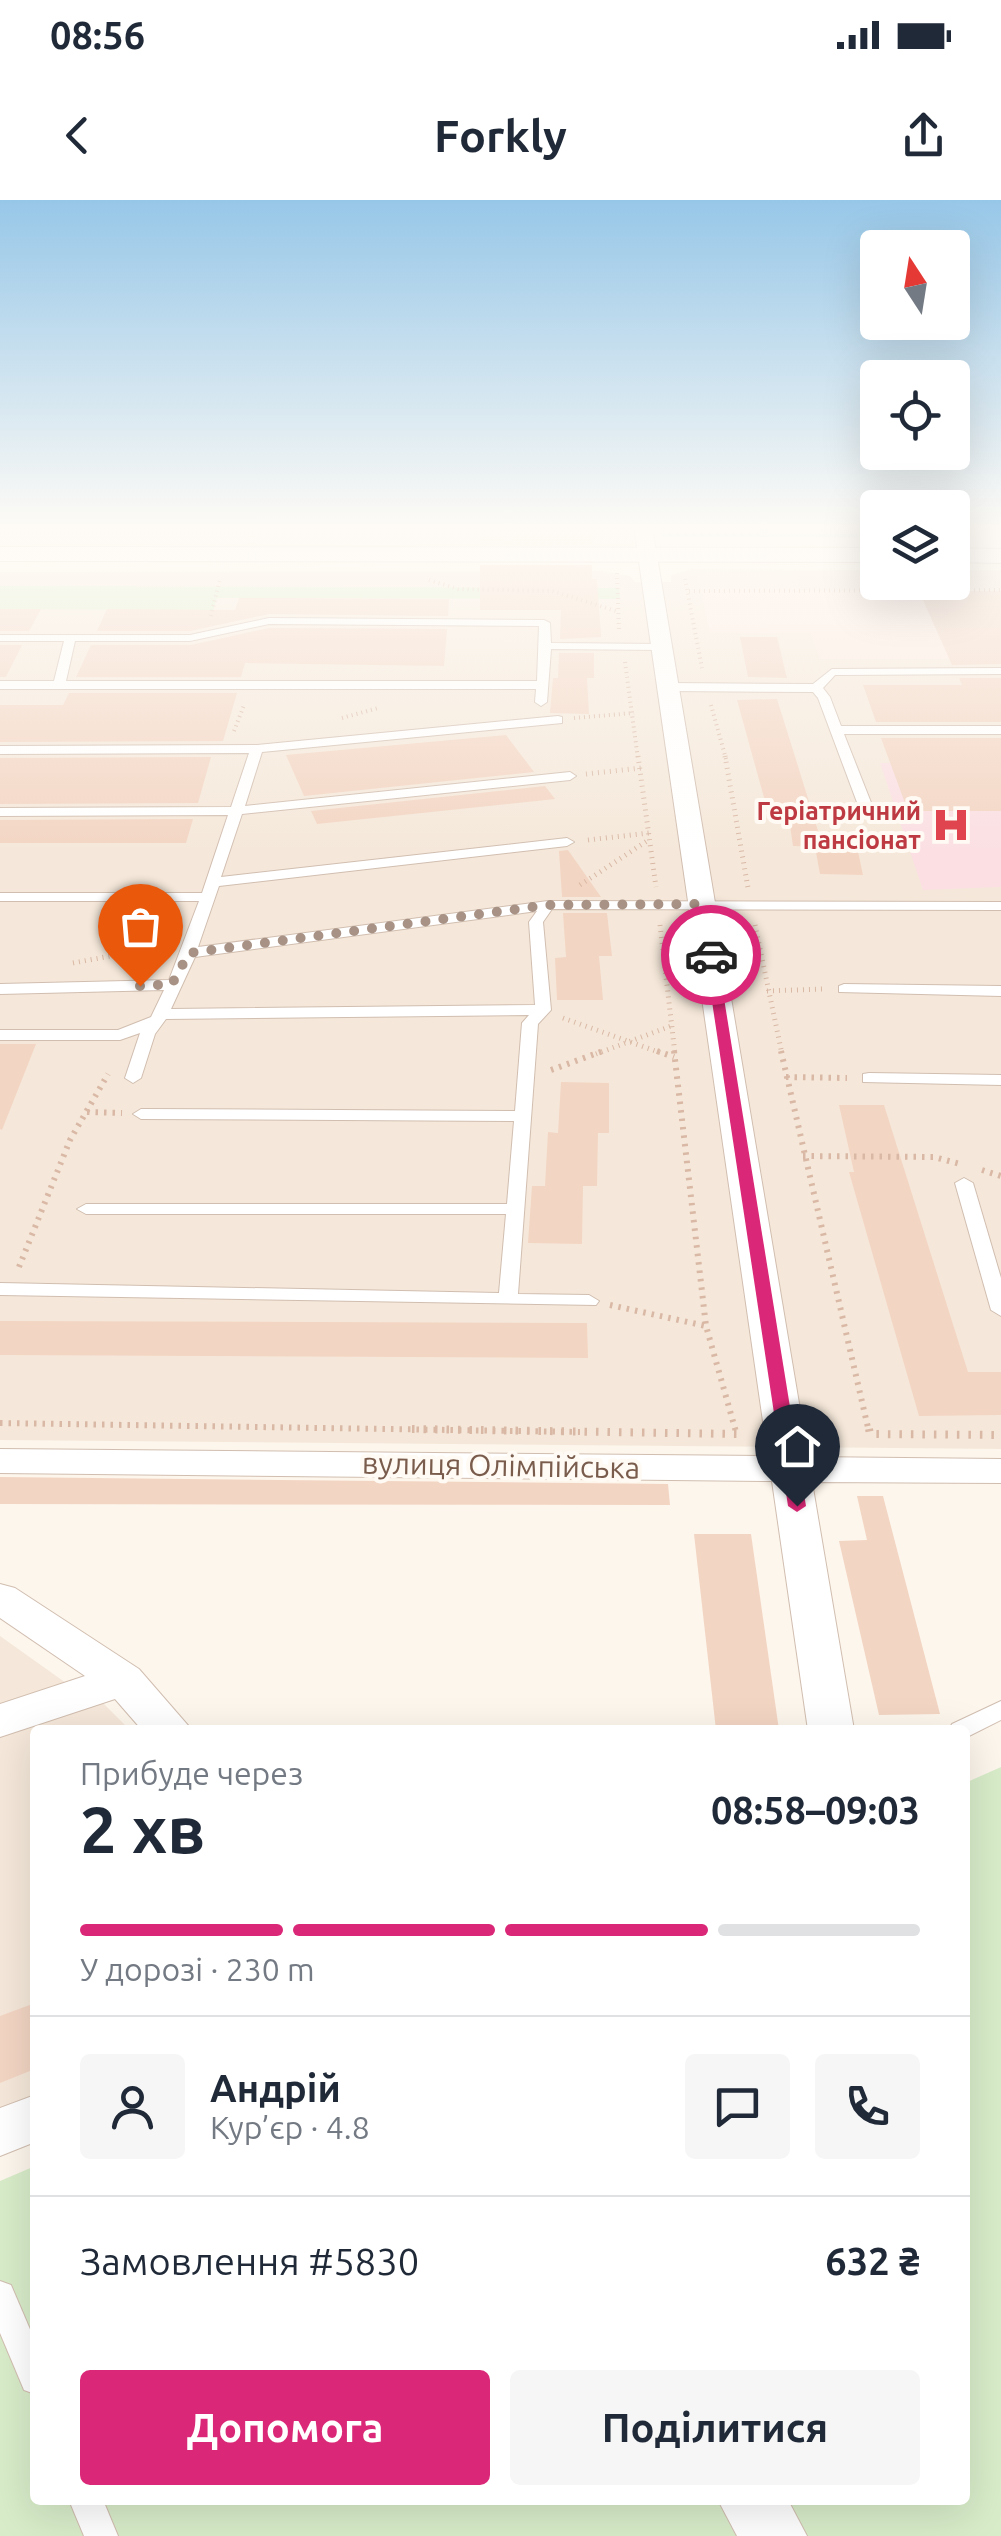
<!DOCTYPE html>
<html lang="uk">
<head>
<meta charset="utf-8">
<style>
	body { margin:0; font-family:Ubuntu,sans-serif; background:#f6f6f7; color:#1f2937; height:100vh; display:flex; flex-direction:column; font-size:38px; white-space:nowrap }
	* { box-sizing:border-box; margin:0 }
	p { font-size:32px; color:#747a83 }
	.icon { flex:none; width:55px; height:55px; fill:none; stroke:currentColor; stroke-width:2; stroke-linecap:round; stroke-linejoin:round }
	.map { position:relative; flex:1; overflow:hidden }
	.panel { position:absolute; left:30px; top:1525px; width:940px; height:780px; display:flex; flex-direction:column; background:#fff; border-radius:10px; box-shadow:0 10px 40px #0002 }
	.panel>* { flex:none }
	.needle { width:65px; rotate:348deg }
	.fabs { position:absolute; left:860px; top:30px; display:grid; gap:20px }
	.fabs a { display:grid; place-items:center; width:110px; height:110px; border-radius:10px; background:#fff; box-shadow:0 10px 40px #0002; font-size:50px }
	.pin { position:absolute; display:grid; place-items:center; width:85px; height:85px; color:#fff; margin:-102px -42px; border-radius:50% 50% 50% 0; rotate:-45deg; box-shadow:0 0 10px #0007 }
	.pin .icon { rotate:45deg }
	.courier { position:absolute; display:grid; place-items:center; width:100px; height:100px; margin:-50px; border:8px solid #db2777; border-radius:50%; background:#fff; color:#222; box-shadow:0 2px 12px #0007 }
	.head em { font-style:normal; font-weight:700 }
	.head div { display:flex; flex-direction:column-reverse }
	.head { display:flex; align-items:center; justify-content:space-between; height:170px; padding:0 50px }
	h1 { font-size:65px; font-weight:700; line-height:75px }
	.bar { display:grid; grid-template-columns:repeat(4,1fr); gap:15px 10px; align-content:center; height:120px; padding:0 50px }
	.bar i { height:12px; border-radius:8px; background:#e0e1e3 }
	.bar .on { background:#db2777 }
	.bar p { grid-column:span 4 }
	.line { display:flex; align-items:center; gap:25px; padding:0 50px; border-top:2px solid #e0e1e3 }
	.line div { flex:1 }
	.round { display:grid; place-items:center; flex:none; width:105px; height:105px; border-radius:10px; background:#f6f6f7 }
	.action { display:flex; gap:20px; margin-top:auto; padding:20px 50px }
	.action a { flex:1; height:115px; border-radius:10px; background:#db2777; color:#fff; font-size:40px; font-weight:700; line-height:115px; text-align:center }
	.action a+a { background:#f6f6f7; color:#1f2937 }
	.status { display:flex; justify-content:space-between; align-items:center; height:70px; padding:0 50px; background:#fff; direction:ltr }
	.status svg { height:28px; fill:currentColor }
	header { display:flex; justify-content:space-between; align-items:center; height:130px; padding:0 50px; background:#fff; font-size:45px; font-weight:700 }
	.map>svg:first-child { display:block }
</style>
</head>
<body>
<div class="status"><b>08:56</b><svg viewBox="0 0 49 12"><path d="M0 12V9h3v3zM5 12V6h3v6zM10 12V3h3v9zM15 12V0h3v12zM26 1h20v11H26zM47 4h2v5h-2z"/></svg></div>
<header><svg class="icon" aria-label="back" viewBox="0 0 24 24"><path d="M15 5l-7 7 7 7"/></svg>Forkly<svg class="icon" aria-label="share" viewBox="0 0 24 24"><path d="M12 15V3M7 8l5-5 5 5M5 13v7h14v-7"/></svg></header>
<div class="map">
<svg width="1001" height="2336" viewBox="0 0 1001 2336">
	<rect width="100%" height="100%" fill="#fdf6ec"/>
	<g fill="#f5e8da">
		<path d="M 0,327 L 631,327 L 633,348 L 0,349 Z"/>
		<path d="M 691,369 L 877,370 L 878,382 L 952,382 L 953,370 L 1001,370 L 1001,1249 L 0,1240 L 0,372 L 602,371 L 630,376 L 635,382 L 671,382 L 671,375 Z"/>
		<path d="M 0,1436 L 66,1483 L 0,1505 Z"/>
		<path d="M 99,1499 L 130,1530 L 35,1530 L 35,1896 L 0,1911 L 0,1533 Z"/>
	</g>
	<path fill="#fde8e0" d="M 697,374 L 795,375 L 801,390 L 1001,391 L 1001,459 L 820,459 L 811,433 L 710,433 Z"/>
	<path fill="#fbdfe3" d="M 1001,562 L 1001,687 L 923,690 L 880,563 Z"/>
	<g fill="#d8ecc9">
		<path d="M 660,327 L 877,327 L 877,338 L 662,338 Z"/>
		<path d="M 0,386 L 619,388 L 620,399 L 217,398 L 213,410 L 0,409 Z"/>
		<path d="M 1001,1567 L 1001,2336 L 0,2336 L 0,1981 L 35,1966 L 35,2300 L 965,2300 L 965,1583 Z"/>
	</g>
	<g fill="#f3d5c3">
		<rect x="480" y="327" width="112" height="17"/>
		<path d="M 480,365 L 592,365 L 592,379 L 597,379 L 601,437 L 560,439 L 561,410 L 480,410 Z"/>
		<path d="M 919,391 L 1001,391 L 1001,464 L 952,465 Z"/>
		<path d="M 239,398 L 449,399 L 448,416 L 269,414 L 190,431 L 97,431 L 107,409 L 235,410 Z"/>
		<path d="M 0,409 L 41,409 L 29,431 L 0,431 Z"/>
		<path d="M 269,428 L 447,429 L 444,466 L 245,463 L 241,477 L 76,477 L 91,445 L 191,445 Z"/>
		<path d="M 740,437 L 777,437 L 787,478 L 748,477 Z"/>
		<path d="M 0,445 L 22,445 L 6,477 L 0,477 Z"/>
		<path d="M 559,453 L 594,453 L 594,478 L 587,478 L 589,514 L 550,513 L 553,478 L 558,478 Z"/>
		<path d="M 959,478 L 1001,478 L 1001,522 L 876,522 L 863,485 L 962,485 Z"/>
		<path d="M 69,493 L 237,493 L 223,541 L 0,542 L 0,505 L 63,505 Z"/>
		<path d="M 777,499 L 797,563 L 823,647 L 793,646 L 788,612 L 768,612 L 737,500 Z"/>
		<path d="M 506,535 L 534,572 L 304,596 L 286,555 Z"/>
		<path d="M 881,538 L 1001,538 L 1001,611 L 908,611 Z"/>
		<path d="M 211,557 L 198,603 L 0,604 L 0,558 Z"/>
		<path d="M 545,586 L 555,599 L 317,624 L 311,611 Z"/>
		<path d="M 193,619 L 186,643 L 0,643 L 0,620 Z"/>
		<path d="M 815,647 L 857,647 L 863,675 L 820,674 Z"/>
		<path d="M 568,650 L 601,697 L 562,697 L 559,651 Z"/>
		<path d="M 563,713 L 607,713 L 612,756 L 599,756 L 603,800 L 557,800 L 555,758 L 566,757 Z"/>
		<path d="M 0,844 L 36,844 L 2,930 L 0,929 Z"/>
		<path d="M 561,882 L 609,883 L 609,933 L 598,933 L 597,986 L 583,986 L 582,1044 L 528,1043 L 532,986 L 545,986 L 548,932 L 558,933 Z"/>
		<path d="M 839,905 L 884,905 L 968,1172 L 1001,1172 L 1001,1215 L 919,1216 L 849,972 L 854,972 Z"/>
		<path d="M 0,1121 L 587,1123 L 588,1158 L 0,1155 Z"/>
		<path d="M 0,1277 L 668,1284 L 670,1305 L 0,1304 Z"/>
		<path d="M 857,1296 L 883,1296 L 940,1514 L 879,1515 L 839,1341 L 867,1340 Z"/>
		<path d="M 694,1334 L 751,1334 L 779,1530 L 716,1530 Z"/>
		<path d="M 35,1803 L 35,1869 L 0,1883 L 0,1816 Z"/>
	</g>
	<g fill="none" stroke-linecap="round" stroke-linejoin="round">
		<g stroke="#d1beb0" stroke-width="2">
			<g id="service">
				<path d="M 269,418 L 544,420 L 550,423 L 551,443 L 662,444 L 668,447 L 662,450 L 551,449 L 547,502 L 541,506 L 535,502 L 536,489 L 0,489 L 0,481 L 54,481 L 64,441 L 0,441 L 0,435 L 190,435 ZM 269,424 L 539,426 L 537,481 L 66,481 L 75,441 L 190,441 Z"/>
				<path d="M 1001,468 L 1001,474 L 835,475 L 823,488 L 830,497 L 841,526 L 1001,526 L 1001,534 L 844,534 L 872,605 L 865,609 L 858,605 L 818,498 L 813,492 L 668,491 L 662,487 L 668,483 L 813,484 L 832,469 Z"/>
				<path d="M 558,516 L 562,517 L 562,523 L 262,552 L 245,606 L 570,572 L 576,576 L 570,580 L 242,614 L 221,677 L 567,638 L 574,642 L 567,646 L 219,686 L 198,747 L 548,701 L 1001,702 L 1001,710 L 552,709 L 543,722 L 551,810 L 538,824 L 518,1094 L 589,1095 L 599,1101 L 596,1105 L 0,1095 L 0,1083 L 499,1093 L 506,1014 L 86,1014 L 77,1009 L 86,1004 L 507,1004 L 514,921 L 141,919 L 133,914 L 141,909 L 515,911 L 522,823 L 529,815 L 166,819 L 155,834 L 141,878 L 133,883 L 125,878 L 140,833 L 120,840 L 0,840 L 0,830 L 118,830 L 151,817 L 164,790 L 0,794 L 0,784 L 169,780 L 199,701 L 0,701 L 0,693 L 202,693 L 228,615 L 0,616 L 0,608 L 231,607 L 249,553 L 0,554 L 0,546 L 257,545 ZM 537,711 L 529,722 L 535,805 L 171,809 L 195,757 Z"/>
				<path d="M 844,784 L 1001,786 L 1001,796 L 839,792 L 839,786 Z"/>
				<path d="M 869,873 L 1001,875 L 1001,885 L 863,882 L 863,874 Z"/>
				<path d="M 964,978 L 973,983 L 1001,1078 L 1001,1116 L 991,1110 L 955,983 Z"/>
				<path d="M 1001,1501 L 1001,1520 L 965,1538 L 965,1530 L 949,1530 L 952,1524 Z"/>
				<path d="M 0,2081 L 11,2085 L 35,2141 L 35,2194 L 24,2190 L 0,2133 Z"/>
				<path d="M 69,2300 L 103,2300 L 118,2336 L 84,2336 Z"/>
			</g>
		</g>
		<g stroke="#d1beb0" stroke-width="2">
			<g id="minor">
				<path d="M 634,327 L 652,327 L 808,1257 L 1001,1259 L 1001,1283 L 812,1282 L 854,1530 L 808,1530 L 772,1281 L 0,1273 L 0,1249 L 768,1256 Z"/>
				<path d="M 0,1384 L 15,1388 L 139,1469 L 192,1530 L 142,1530 L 115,1499 L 0,1537 L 0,1504 L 85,1476 L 0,1418 Z"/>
				<path d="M 35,1895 L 35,1942 L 0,1956 L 0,1908 Z"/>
				<path d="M 718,2300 L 788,2300 L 807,2336 L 737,2336 Z"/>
			</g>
		</g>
		<g stroke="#d1beb0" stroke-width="2">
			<g id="tertiary">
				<path d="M 0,347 L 878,348 L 878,362 L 0,361 Z"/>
				<path d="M 952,348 L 1001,349 L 1001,363 L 952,362 Z"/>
			</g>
		</g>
		<g stroke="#d9b8a5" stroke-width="4" stroke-dasharray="1 4" stroke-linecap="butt">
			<path d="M 617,373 L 619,430"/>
			<path d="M 685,379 L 702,468"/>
			<path d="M 429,380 L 458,389 L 552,391 L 619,412"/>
			<path d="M 689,391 L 1001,390"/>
			<path d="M 211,416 L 220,379"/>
			<path d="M 625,462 L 638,559"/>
			<path d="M 711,505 L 726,559"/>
			<path d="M 342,518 L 378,508"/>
			<path d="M 574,518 L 634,513"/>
			<path d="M 234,531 L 244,505"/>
		</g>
		<g stroke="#d9b8a5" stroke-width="5" stroke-dasharray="1 5" stroke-linecap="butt">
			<path d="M 638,556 L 656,687"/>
			<path d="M 725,556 L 748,688"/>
			<path d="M 586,574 L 641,568"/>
			<path d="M 588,640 L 649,633"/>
			<path d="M 580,685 L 650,639"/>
			<path d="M 660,725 L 675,854"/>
			<path d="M 755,725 L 782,854"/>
			<path d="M 73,763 L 116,755"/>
			<path d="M 767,791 L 823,789"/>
			<path d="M 563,818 L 664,854"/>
			<path d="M 596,854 L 671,826"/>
		</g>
		<g stroke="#d9b8a5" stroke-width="6" stroke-dasharray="2.5 6" stroke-linecap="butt">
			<path d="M 657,851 L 674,857"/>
			<path d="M 674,851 L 706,1126 L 736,1232"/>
			<path d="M 781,851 L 869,1232"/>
			<path d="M 551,870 L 603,851"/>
			<path d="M 786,877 L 847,878"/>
			<path d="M 87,912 L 122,913"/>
			<path d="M 803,956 L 934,957 L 960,964"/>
			<path d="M 982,970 L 1001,976"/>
			<path d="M 19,1067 L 70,940 L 108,874"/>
			<path d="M 610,1105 L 706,1126"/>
			<path d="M 0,1223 L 580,1232"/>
		</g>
		<g stroke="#d9b8a5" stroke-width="8" stroke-dasharray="2.5 9" stroke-linecap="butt">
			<path d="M 412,1229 L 737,1234 L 736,1229"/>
			<path d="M 869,1229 L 870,1234 L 1001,1235"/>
		</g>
		<use href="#service" fill="#fff" fill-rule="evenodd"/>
		<use href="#minor" fill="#fff" fill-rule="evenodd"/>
		<use href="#tertiary" fill="#fff" fill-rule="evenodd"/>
	</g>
	<linearGradient id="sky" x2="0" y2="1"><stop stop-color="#97c7e8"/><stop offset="0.5" stop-color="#fefbf6"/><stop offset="1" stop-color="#fefbf6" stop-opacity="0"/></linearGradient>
	<rect width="1001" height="654" fill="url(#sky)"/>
	<path fill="#db2777" d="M 711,751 L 717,755 L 806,1306 L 797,1312 L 788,1306 L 705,755 Z"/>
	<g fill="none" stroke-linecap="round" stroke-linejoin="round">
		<path stroke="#a89285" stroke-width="10" stroke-dasharray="0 18" d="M 140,786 L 172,784 L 189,753 L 548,705 L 703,704 L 711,755"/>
	</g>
	<defs>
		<g id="hospital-bare" transform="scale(3)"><path d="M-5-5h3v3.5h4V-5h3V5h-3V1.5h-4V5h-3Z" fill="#e0444e" stroke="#fffaf3" stroke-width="2.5" paint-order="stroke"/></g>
	</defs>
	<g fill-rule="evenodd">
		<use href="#hospital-bare" x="951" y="625"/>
	</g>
	<g text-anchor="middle" stroke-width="8" stroke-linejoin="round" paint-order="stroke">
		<g font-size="25" font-weight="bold" fill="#be3a42" stroke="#fffaf3" text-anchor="end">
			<text x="921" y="620">Геріатричний<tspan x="921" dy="29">пансіонат</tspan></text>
		</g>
		<g font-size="30" fill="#7a5c4d" stroke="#fffaf3">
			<text transform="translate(501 1266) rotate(1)" y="10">вулиця Олімпійська</text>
		</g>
	</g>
</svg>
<div class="fabs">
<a><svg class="needle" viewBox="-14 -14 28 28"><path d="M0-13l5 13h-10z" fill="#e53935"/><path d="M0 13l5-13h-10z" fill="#747a83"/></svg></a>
<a><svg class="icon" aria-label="locate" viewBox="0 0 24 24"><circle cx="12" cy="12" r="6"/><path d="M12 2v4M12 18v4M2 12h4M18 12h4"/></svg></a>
<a><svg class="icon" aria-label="layers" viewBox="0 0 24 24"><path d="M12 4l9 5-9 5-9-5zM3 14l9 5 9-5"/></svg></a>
</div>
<div class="pin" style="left:140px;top:786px;background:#ea580c"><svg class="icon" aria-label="bag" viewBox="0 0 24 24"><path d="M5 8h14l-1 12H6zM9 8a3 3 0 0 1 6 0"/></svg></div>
<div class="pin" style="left:797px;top:1306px;background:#1f2937"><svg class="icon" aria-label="home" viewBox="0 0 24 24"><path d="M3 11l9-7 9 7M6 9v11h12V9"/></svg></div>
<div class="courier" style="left:711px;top:755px"><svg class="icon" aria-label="car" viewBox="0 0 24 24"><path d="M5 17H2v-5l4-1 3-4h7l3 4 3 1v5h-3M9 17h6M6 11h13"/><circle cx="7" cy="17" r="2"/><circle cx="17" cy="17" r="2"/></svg></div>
<section class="panel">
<div class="head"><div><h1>2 хв</h1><p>Прибуде через</p></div><em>08:58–09:03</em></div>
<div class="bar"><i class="on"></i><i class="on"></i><i class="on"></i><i></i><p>У дорозі · 230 m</p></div>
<div class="line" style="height:180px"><a class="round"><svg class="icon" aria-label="person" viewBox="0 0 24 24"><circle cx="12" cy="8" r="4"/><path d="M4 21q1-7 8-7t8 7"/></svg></a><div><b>Андрій</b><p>Кур’єр · 4.8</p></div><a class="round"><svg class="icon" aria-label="chat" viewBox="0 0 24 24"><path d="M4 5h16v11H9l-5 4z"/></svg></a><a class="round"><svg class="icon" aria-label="phone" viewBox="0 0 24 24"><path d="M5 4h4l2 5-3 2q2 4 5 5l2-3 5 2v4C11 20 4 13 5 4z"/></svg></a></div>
<div class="line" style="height:130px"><div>Замовлення #5830</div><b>632 ₴</b></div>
<div class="action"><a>Допомога</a><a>Поділитися</a></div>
</section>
</div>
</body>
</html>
